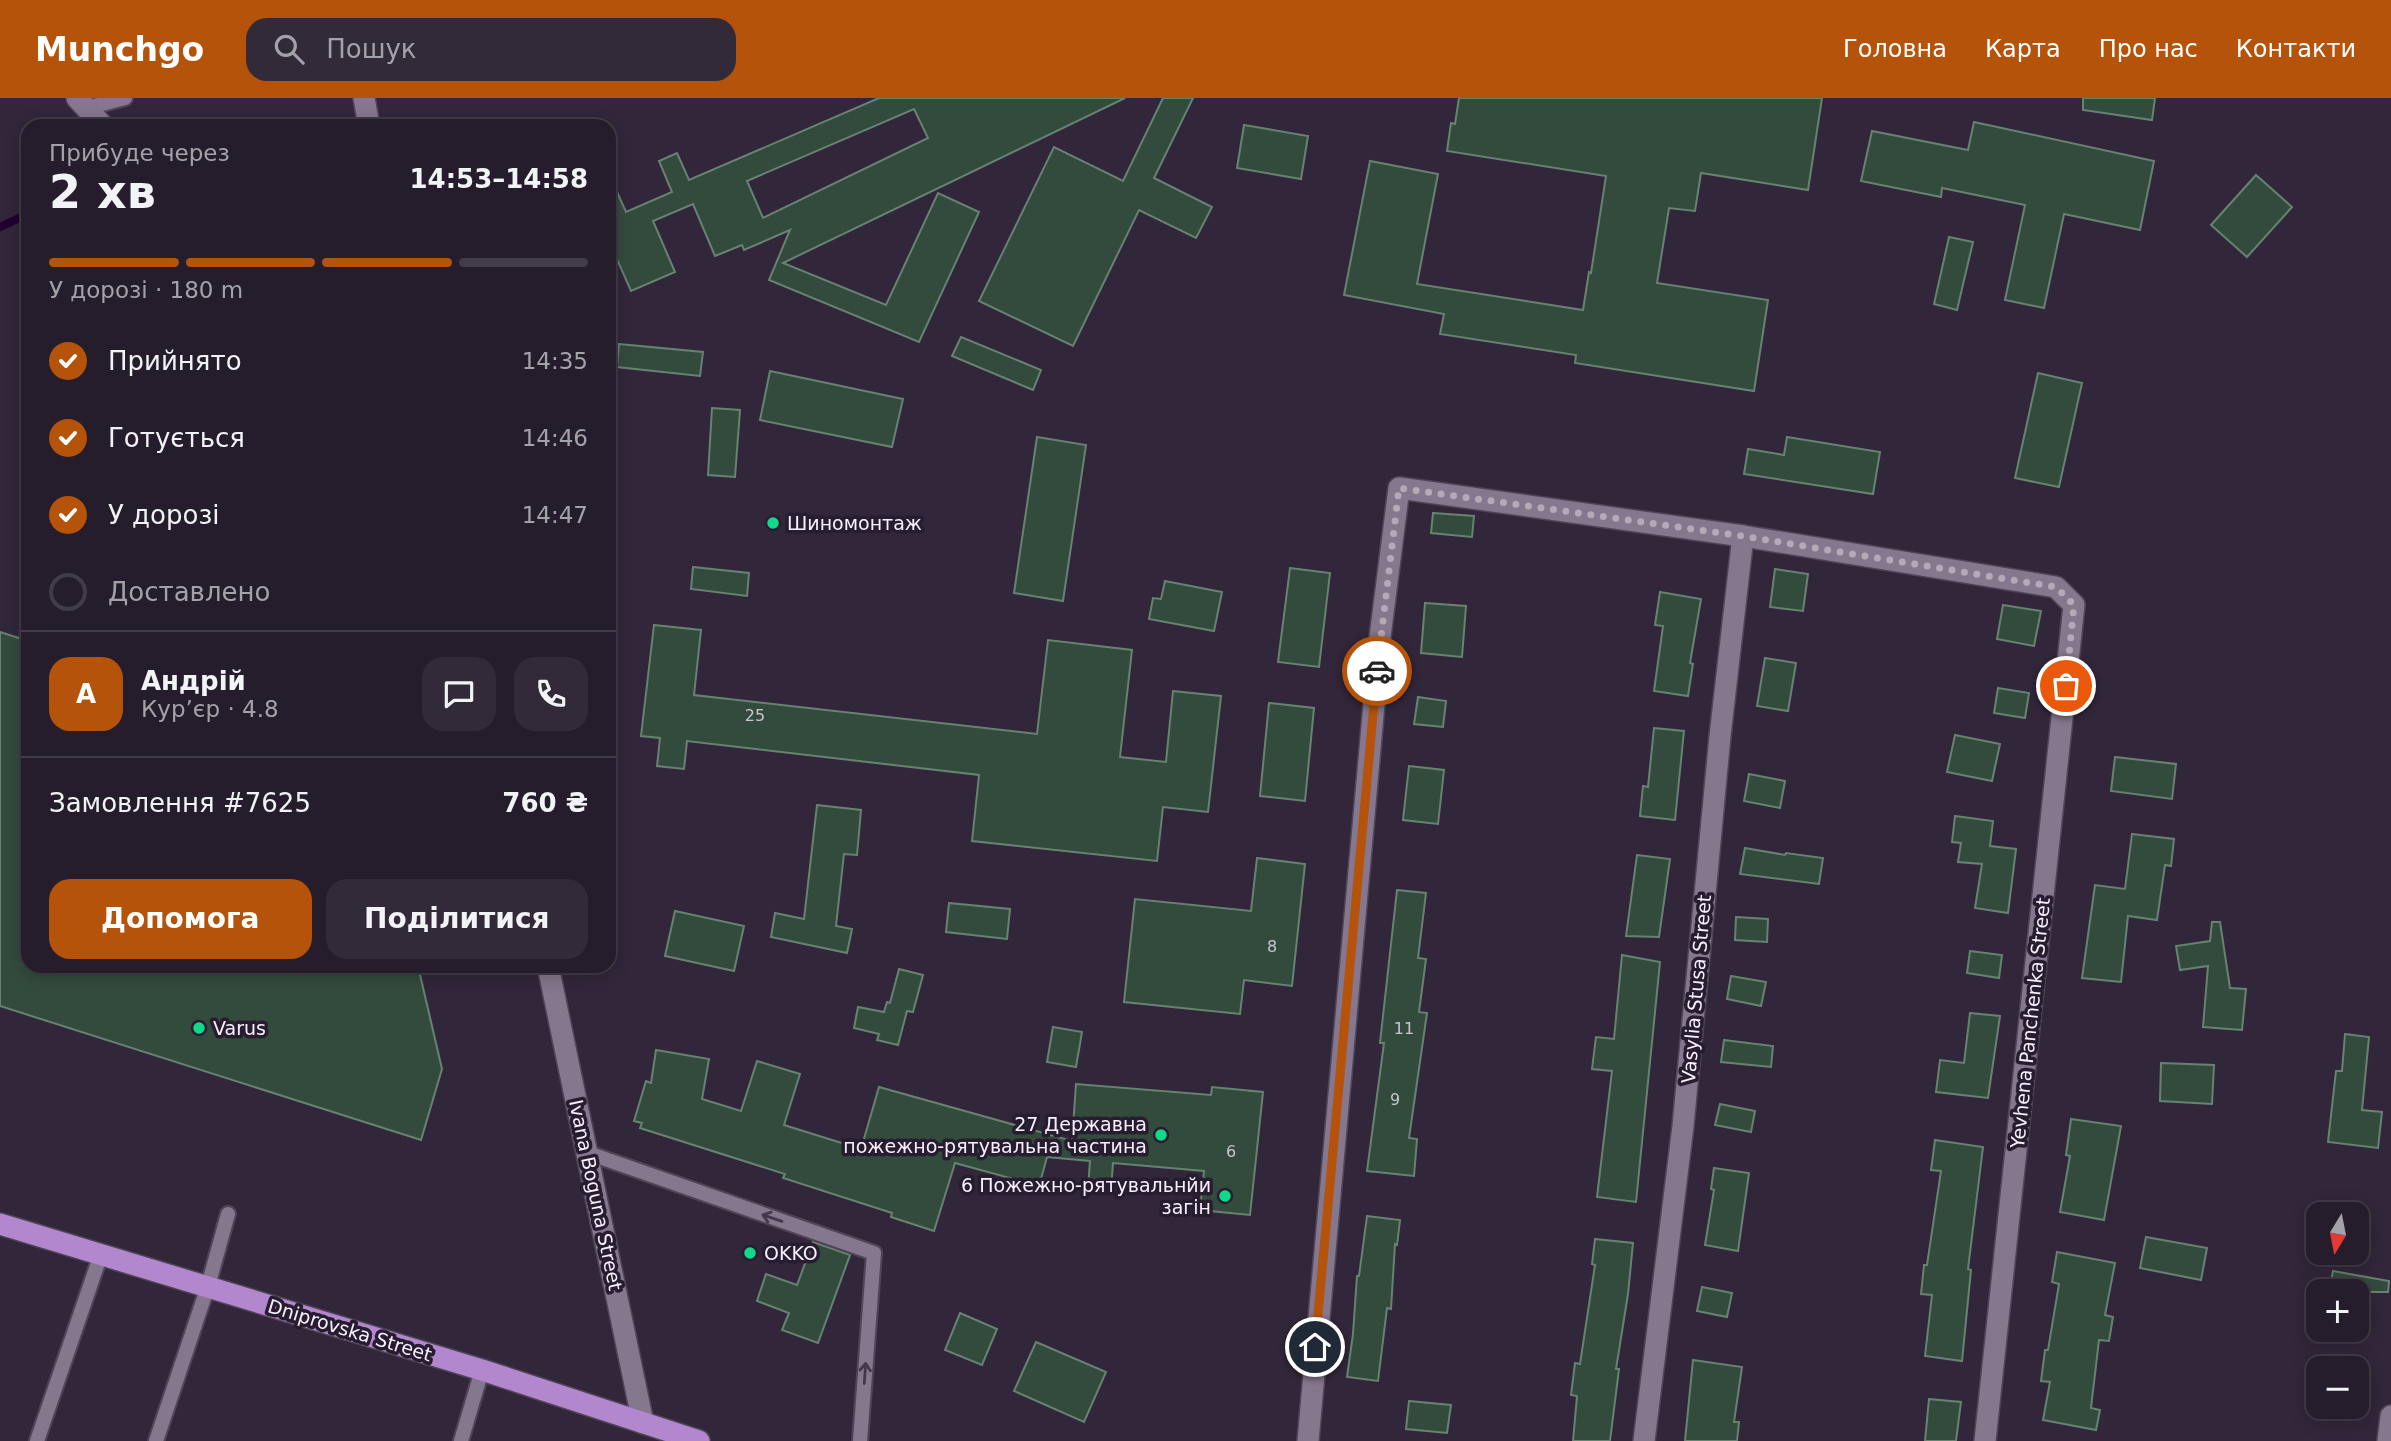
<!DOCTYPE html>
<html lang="uk">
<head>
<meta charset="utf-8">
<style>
	body { margin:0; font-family:"DejaVu Sans",sans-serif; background:#322a38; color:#f1f3f6; height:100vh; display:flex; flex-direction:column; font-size:26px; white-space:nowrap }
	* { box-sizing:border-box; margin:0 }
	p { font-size:23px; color:#a4a2a9 }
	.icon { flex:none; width:38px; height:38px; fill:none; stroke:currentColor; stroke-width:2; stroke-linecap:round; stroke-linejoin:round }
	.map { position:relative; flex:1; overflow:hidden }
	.sheet { position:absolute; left:21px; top:21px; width:595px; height:854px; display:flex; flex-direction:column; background:#261d2c; border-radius:21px; box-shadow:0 4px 18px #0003,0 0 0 2px #423b48 }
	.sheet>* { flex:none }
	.needle { width:46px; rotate:190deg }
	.tools { position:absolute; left:2306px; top:1104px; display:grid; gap:14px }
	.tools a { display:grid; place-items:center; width:63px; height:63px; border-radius:14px; background:#261d2c; box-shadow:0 4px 18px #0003,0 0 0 2px #423b48; font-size:35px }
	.pin { position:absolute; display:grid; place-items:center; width:60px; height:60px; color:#fff; margin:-30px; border:4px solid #fff; border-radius:50%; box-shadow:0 2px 7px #0007 }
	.courier { position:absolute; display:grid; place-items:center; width:70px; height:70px; margin:-35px; border:5px solid #b45309; border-radius:50%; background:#fff; color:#222; box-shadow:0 2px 9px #0007 }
	.summary em { font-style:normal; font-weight:700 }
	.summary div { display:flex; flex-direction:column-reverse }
	.summary { display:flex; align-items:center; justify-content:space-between; height:119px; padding:0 28px }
	h1 { font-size:46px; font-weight:700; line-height:52px }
	.bar { display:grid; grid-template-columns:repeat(4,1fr); gap:10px 7px; align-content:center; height:84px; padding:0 28px }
	.bar i { height:9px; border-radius:5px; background:#423b48 }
	.bar .selected { background:#b45309 }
	.bar p { grid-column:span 4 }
	.line { display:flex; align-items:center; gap:18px; padding:0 28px; border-top:2px solid #423b48 }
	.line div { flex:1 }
	.round { display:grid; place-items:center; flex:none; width:74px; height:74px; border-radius:21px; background:#322a38 }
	ol { padding:0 28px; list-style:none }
	li { display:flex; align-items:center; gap:21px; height:77px }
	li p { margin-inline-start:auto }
	li .icon { padding:7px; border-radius:50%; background:#b45309; color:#fff; stroke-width:4 }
	li:last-child { color:#a4a2a9 }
	li i { width:38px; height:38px; border:4px solid #423b48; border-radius:50% }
	.action { display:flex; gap:14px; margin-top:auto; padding:14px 28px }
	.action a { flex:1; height:80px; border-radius:21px; background:#b45309; color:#fff; font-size:28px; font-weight:700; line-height:80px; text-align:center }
	.action a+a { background:#322a38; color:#f1f3f6 }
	header { display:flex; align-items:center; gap:42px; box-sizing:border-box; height:98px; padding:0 35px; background:#b45309; color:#fff }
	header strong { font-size:33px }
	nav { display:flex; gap:38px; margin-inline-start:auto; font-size:24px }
	.search { width:490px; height:63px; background:#322a38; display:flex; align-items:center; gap:18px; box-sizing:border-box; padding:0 24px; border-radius:21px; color:#a4a2a9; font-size:26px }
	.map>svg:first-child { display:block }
</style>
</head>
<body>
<header>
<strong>Munchgo</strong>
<div class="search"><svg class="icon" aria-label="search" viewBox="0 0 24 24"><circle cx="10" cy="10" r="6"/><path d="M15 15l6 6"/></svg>Пошук</div>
<nav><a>Головна</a><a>Карта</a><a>Про нас</a><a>Контакти</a></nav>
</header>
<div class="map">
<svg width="2391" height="1343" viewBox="0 0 2391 1343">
	<rect width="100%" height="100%" fill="#32273a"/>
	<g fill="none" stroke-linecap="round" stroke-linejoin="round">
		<path stroke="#1f002f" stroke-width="8" d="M 0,129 L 28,116"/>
	</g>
	<g fill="#334b3d" stroke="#688272" stroke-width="2" fill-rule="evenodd">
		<path d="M 879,0 L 1125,0 L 783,165 L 886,207 L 938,95 L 979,114 L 919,244 L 769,182 L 790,132 L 744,152 L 742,147 L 715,158 L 693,106 L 653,123 L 675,174 L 631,193 L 609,143 L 609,76 L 626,114 L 672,94 L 659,63 L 677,55 L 689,82 ZM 914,11 L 928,40 L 763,120 L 747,83 Z"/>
		<path d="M 1163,0 L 1193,0 L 1154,80 L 1212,109 L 1196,140 L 1139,112 L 1073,248 L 979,203 L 1054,49 L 1123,83 Z"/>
		<path d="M 1459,0 L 1822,0 L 1808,92 L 1701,75 L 1695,113 L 1669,110 L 1657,185 L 1768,202 L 1754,293 L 1575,265 L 1576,257 L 1440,236 L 1444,216 L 1344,197 L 1370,63 L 1438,76 L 1417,186 L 1583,212 L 1589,174 L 1591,175 L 1606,78 L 1447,53 L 1451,25 L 1455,26 Z"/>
		<path d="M 2083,0 L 2155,0 L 2152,22 L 2083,12 Z"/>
		<path d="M 1974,24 L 2154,63 L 2140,132 L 2064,116 L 2044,210 L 2005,202 L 2025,107 L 1942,90 L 1941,99 L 1861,83 L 1872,33 L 1968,52 Z"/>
		<path d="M 1244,27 L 1308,38 L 1301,81 L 1237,70 Z"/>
		<path d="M 2256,77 L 2292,109 L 2247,159 L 2211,127 Z"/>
		<path d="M 1949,139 L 1973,144 L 1957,212 L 1934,206 Z"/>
		<path d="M 961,239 L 1041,272 L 1033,292 L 952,258 Z"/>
		<path d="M 619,246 L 703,254 L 700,278 L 617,269 Z"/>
		<path d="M 770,273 L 903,301 L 892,349 L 760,322 Z"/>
		<path d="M 2038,275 L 2082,285 L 2059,389 L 2015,380 Z"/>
		<path d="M 712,310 L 740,312 L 735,379 L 708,377 Z"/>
		<path d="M 1037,339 L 1086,347 L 1063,503 L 1014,495 Z"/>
		<path d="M 1787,339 L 1880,354 L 1873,396 L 1744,376 L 1748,351 L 1784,357 Z"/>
		<path d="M 1433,415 L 1474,418 L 1472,439 L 1431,435 Z"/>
		<path d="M 693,469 L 749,475 L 747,498 L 691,491 Z"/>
		<path d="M 1290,470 L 1330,475 L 1319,569 L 1278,564 Z"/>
		<path d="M 1775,471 L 1808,476 L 1803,513 L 1770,509 Z"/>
		<path d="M 1165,483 L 1222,494 L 1214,533 L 1149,521 L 1153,500 L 1161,501 Z"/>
		<path d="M 1660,494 L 1701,501 L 1690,565 L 1693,566 L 1688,598 L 1654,593 L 1663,528 L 1655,527 Z"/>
		<path d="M 1425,505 L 1466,508 L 1462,559 L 1421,555 Z"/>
		<path d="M 2003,507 L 2041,513 L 2034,548 L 1997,541 Z"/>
		<path d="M 654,527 L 701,532 L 694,597 L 1037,636 L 1048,542 L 1132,552 L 1120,659 L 1166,664 L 1173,593 L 1221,598 L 1208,714 L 1163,709 L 1157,763 L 972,743 L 979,677 L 687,643 L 684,671 L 657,668 L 660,640 L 641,638 Z"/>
		<path d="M 0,534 L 28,543 L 28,868 L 418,868 L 442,971 L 421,1042 L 0,908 Z"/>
		<path d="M 1765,560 L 1796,565 L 1788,613 L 1757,608 Z"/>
		<path d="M 1998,590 L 2029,595 L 2025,620 L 1994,615 Z"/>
		<path d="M 1418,599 L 1446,603 L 1443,629 L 1414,626 Z"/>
		<path d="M 1269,605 L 1314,610 L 1305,703 L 1260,698 Z"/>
		<path d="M 1654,630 L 1684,633 L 1675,722 L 1640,718 L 1643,688 L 1648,689 Z"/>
		<path d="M 1955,637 L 2000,646 L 1992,683 L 1947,674 Z"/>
		<path d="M 2115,659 L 2176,666 L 2172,701 L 2111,693 Z"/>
		<path d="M 1409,668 L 1444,672 L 1438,726 L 1403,722 Z"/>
		<path d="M 1749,676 L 1785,683 L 1780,710 L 1744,703 Z"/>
		<path d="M 817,707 L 861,712 L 857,757 L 844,756 L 836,828 L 852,831 L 847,855 L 771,839 L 775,815 L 804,821 Z"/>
		<path d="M 1955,718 L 1993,723 L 1990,748 L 2016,751 L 2008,815 L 1975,810 L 1982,766 L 1958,764 L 1961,745 L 1952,744 Z"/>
		<path d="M 2132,736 L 2174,741 L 2171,768 L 2165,767 L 2157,822 L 2128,818 L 2121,884 L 2082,880 L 2095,787 L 2125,791 Z"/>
		<path d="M 1745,750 L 1785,757 L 1786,755 L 1823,760 L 1819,786 L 1740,776 Z"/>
		<path d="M 1637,757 L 1670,761 L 1659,839 L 1626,838 Z"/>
		<path d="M 1257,760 L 1305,766 L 1292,888 L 1244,882 L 1240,916 L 1124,904 L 1135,801 L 1251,813 Z"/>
		<path d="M 1397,792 L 1426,795 L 1418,860 L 1426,861 L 1419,914 L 1427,915 L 1409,1040 L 1417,1041 L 1414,1078 L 1367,1073 L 1384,945 L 1380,945 Z"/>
		<path d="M 949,805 L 1010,811 L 1007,841 L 946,834 Z"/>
		<path d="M 675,813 L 744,828 L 734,873 L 665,858 Z"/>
		<path d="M 1736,819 L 1768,821 L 1767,844 L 1735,842 Z"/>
		<path d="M 2212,824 L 2220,824 L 2230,890 L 2246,891 L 2242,932 L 2203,929 L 2208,868 L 2180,872 L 2176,848 L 2210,843 Z"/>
		<path d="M 1970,853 L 2002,857 L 1999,880 L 1967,875 Z"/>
		<path d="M 1622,857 L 1660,864 L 1636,1104 L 1597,1099 L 1612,973 L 1592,971 L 1596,939 L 1614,941 Z"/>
		<path d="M 899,871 L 923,877 L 913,914 L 907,913 L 898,947 L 877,942 L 879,936 L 854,930 L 858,909 L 884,914 L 887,904 L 890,905 Z"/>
		<path d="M 1731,878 L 1766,884 L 1761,908 L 1727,901 Z"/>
		<path d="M 1970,915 L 2000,918 L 1988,1000 L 1936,994 L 1940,962 L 1964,965 Z"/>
		<path d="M 1053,929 L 1082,934 L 1076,969 L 1047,964 Z"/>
		<path d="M 2345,936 L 2369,939 L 2362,1012 L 2382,1014 L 2378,1050 L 2328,1044 L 2336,973 L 2342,973 Z"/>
		<path d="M 1724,942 L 1773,948 L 1771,969 L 1721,964 Z"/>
		<path d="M 656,952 L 709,961 L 702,1001 L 741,1013 L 757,963 L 800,976 L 784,1027 L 861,1051 L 879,989 L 1072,1043 L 1076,986 L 1211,997 L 1212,989 L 1263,994 L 1250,1117 L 1200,1112 L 1204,1073 L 1113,1065 L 1111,1092 L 1088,1090 L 1090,1063 L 1047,1059 L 1039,1088 L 955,1065 L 934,1133 L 891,1119 L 892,1115 L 783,1080 L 785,1076 L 640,1030 L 642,1025 L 634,1023 L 646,983 L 651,985 Z"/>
		<path d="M 2161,965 L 2214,967 L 2212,1006 L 2160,1003 Z"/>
		<path d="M 1720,1006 L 1755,1013 L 1751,1034 L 1715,1027 Z"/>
		<path d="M 2071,1021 L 2121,1028 L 2104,1122 L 2060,1114 L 2070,1058 L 2066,1057 Z"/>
		<path d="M 1935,1042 L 1983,1049 L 1968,1171 L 1971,1172 L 1962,1263 L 1925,1258 L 1932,1197 L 1921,1196 L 1924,1167 L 1927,1167 L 1941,1073 L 1931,1072 Z"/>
		<path d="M 1714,1070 L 1749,1075 L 1738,1153 L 1705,1147 L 1714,1092 L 1711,1091 Z"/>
		<path d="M 1367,1118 L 1400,1122 L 1397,1147 L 1395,1146 L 1391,1211 L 1387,1210 L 1378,1283 L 1347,1279 L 1353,1236 L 1357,1178 L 1359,1178 Z"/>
		<path d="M 2146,1139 L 2207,1150 L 2201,1182 L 2140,1170 Z"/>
		<path d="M 1595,1141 L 1633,1145 L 1628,1196 L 1616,1271 L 1619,1271 L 1610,1343 L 1573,1343 L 1577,1298 L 1571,1297 L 1575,1265 L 1580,1266 L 1595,1167 L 1592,1166 Z"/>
		<path d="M 813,1144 L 850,1157 L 818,1245 L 782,1232 L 789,1215 L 757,1203 L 766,1176 L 797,1187 Z"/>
		<path d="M 2057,1154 L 2115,1165 L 2105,1217 L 2113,1219 L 2109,1243 L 2099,1242 L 2091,1310 L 2100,1312 L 2096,1332 L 2043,1322 L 2050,1284 L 2041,1283 L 2045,1252 L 2048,1252 L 2059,1186 L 2052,1184 Z"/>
		<path d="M 2333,1173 L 2389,1183 L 2388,1194 L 2329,1194 Z"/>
		<path d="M 1702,1189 L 1732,1195 L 1727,1219 L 1697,1213 Z"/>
		<path d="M 960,1215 L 997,1231 L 982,1267 L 945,1252 Z"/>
		<path d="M 1036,1244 L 1106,1274 L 1084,1324 L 1014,1293 Z"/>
		<path d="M 1693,1262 L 1742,1269 L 1734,1324 L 1739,1324 L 1737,1343 L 1685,1343 Z"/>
		<path d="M 1929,1301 L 1961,1304 L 1956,1343 L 1925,1343 Z"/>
		<path d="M 1409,1303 L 1451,1307 L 1447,1335 L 1406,1331 Z"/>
	</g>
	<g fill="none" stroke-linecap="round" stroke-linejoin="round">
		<g stroke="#4f4556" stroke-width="18">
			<g id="service">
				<path d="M 87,10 L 125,0"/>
				<path d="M 588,1055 L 874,1155 L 860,1343"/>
				<path d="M 37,1343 L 101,1156"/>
				<path d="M 156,1343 L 208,1188 L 228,1116"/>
				<path d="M 461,1343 L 482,1272"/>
			</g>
		</g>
		<g stroke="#4f4556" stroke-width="24">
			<g id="minor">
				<path d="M 77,0 L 103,28"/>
				<path d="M 1308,1343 L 1380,539 L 1399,390 L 1743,438 L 2056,489 L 2074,507 L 1985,1343"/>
				<path d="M 1644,1343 L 1683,1028 L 1720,638 L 1743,438"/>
				<path d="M 2388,1343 L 2391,1318"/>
			</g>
		</g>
		<g stroke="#4f4556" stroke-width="24">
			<g id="tertiary">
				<path d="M 364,0 L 369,28"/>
				<path d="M 548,868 L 643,1325"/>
			</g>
		</g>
		<g stroke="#4f4556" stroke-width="24">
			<path id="trunk" d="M 0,1126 L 482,1272 L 699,1343"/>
		</g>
		<use href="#service" stroke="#85778e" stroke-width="14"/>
		<use href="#minor" stroke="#85778e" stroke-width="21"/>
		<use href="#tertiary" stroke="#85778e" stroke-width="21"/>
		<use href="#trunk" stroke="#b287ce" stroke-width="21"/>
	</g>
	<defs><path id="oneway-shaft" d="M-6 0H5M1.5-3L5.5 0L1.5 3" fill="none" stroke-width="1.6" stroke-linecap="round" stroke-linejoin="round" transform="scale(1.75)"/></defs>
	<g stroke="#44384c">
		<use href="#oneway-shaft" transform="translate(772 1120) rotate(-161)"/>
		<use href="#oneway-shaft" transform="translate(865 1275) rotate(-86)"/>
	</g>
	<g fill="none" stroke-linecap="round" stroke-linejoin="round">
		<path stroke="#b3aab9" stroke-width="7" stroke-dasharray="0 12.6" d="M 1377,573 L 1399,390 L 1742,438 L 2056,489 L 2074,507 L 2066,588"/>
		<path stroke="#b45309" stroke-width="9" d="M 1315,1249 L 1377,573"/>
	</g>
	<g fill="#10d98a" stroke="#281d30" stroke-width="2.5">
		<circle cx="773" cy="425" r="7"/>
		<circle cx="199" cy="930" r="7"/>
		<circle cx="1161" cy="1037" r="7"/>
		<circle cx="1225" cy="1098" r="7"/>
		<circle cx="750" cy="1155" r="7"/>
	</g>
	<g text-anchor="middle" stroke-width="7" stroke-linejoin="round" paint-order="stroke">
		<g font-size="16" fill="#c7c7cd">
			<text x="755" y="623">25</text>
			<text x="1272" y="854">8</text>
			<text x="1404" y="936">11</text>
			<text x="1395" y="1007">9</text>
			<text x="1231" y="1059">6</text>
		</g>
		<g font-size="19" fill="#f8f0fd" stroke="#281d30" text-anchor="start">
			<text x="787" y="432">Шиномонтаж</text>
			<text x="213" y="937">Varus</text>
			<text x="1147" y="1033" text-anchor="end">27 Державна<tspan x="1147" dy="22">пожежно-рятувальна частина</tspan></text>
			<text x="1211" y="1094" text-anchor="end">6 Пожежно-рятувальнйи<tspan x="1211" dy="22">загін</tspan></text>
			<text x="764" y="1162">OKKO</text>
		</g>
		<g font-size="19" fill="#f8f0fd" stroke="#281d30">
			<text transform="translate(1696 891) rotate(-85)" y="7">Vasylia Stusa Street</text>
			<text transform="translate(2030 925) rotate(-84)" y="7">Yevhena Panchenka Street</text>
			<text transform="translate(596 1097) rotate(78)" y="7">Ivana Boguna Street</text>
			<text transform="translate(350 1232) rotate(17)" y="7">Dniprovska Street</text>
		</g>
	</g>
</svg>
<div class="tools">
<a><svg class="needle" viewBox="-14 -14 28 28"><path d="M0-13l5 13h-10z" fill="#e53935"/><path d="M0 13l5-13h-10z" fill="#a4a2a9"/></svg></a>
<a>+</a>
<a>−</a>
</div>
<div class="pin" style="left:2066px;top:588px;background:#ea580c"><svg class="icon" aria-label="bag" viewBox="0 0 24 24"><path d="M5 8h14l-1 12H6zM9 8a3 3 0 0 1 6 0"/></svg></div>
<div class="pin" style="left:1315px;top:1249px;background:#1f2937"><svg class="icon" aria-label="home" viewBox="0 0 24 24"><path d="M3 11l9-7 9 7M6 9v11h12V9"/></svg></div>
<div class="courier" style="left:1377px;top:573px"><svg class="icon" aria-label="car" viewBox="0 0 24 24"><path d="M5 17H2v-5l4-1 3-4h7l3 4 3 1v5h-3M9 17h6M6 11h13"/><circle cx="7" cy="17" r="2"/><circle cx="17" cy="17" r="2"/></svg></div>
<section class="sheet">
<div class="summary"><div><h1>2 хв</h1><p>Прибуде через</p></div><em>14:53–14:58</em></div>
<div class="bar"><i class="selected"></i><i class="selected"></i><i class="selected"></i><i></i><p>У дорозі · 180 m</p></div>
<ol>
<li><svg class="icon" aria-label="check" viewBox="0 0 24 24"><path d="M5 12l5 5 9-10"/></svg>Прийнято<p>14:35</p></li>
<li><svg class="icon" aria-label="check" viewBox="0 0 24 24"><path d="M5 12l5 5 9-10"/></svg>Готується<p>14:46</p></li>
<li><svg class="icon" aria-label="check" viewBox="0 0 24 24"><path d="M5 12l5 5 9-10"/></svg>У дорозі<p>14:47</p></li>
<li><i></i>Доставлено</li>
</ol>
<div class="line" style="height:126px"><b class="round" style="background:#b45309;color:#fff">А</b><div><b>Андрій</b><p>Кур’єр · 4.8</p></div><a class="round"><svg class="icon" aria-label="chat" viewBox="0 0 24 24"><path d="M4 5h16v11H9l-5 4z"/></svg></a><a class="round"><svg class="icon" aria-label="phone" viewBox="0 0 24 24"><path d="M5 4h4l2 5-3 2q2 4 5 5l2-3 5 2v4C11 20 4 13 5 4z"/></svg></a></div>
<div class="line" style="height:91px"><div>Замовлення #7625</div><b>760 ₴</b></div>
<div class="action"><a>Допомога</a><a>Поділитися</a></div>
</section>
</div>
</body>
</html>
